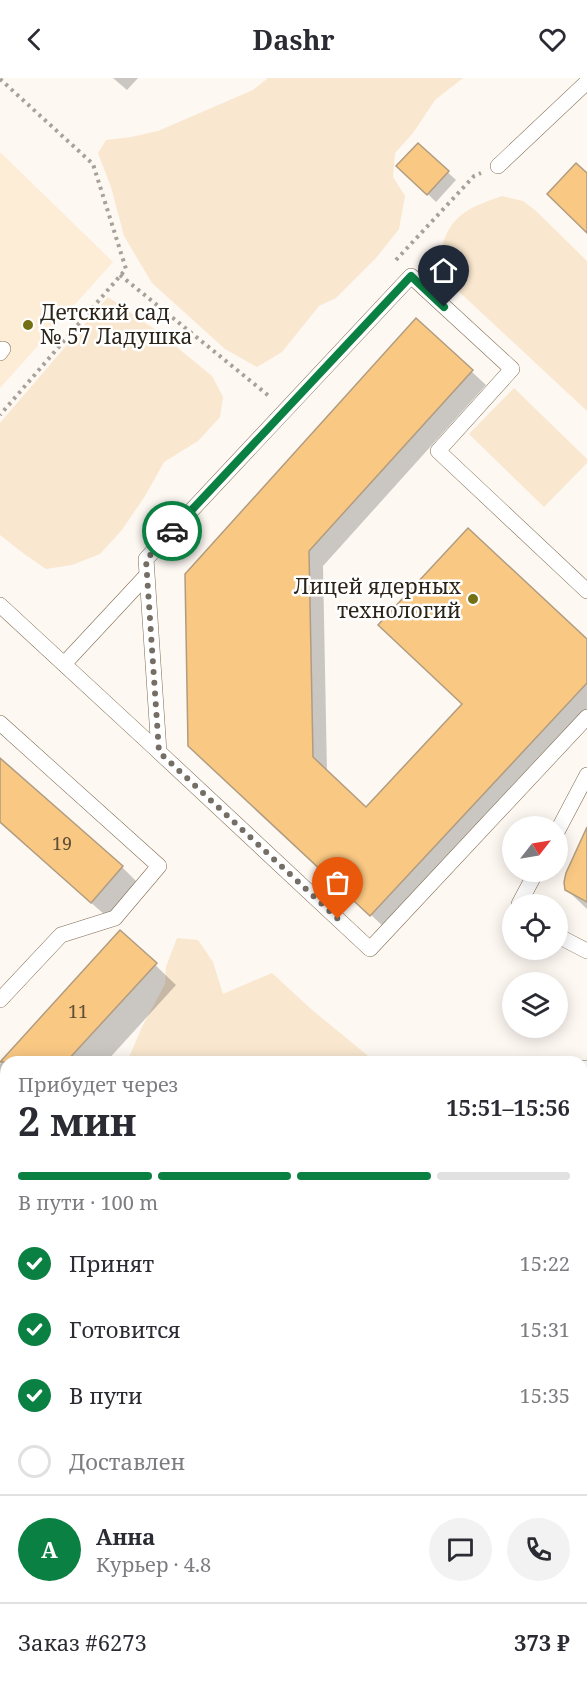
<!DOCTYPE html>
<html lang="ru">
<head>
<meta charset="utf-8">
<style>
	body { margin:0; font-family:"Noto Serif",serif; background:#f2f2f3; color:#2b2b33; height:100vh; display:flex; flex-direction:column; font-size:22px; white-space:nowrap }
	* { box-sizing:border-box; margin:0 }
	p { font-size:20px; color:#7c7c81 }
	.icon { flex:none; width:33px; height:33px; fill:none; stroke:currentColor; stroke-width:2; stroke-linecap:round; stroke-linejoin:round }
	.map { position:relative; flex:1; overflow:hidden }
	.panel { position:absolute; left:0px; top:978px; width:588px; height:636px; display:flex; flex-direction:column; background:#fff; border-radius:18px 18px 0 0; box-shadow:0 3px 15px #0003 }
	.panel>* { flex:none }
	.needle { width:39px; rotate:59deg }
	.tools { position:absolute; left:502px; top:738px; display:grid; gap:12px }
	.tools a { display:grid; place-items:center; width:66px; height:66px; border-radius:50%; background:#fff; box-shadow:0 3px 15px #0003; font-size:30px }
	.pin { position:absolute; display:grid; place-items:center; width:51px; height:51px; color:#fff; margin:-62px -26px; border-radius:50% 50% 50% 0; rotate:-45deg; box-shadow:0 0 6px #0007 }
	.pin .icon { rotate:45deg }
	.courier { position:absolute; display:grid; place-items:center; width:60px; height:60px; margin:-30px; border:4px solid #0b8043; border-radius:50%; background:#fff; color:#222; box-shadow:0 2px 8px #0007 }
	.headline em { font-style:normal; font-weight:700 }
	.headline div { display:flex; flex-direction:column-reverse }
	.headline { display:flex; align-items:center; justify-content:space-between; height:102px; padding:0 18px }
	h1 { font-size:39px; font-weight:700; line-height:45px }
	.bar { display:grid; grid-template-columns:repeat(4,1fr); gap:9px 6px; align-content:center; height:72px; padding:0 18px }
	.bar i { height:8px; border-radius:4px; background:#e1e1e2 }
	.bar .on { background:#0b8043 }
	.bar p { grid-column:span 4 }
	.line { display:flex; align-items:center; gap:15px; padding:0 18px; border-top:2px solid #e1e1e2 }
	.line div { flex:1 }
	.round { display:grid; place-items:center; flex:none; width:63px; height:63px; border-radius:32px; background:#f2f2f3 }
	ol { padding:0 18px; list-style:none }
	li { display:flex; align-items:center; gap:18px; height:66px }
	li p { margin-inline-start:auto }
	li .icon { padding:6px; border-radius:50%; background:#0b8043; color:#fff; stroke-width:4 }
	li:last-child { color:#7c7c81 }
	li i { width:33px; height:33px; border:3px solid #e1e1e2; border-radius:50% }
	header { display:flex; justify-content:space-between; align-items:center; height:78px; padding:0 18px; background:#fff; font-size:27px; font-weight:700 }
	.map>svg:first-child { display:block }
</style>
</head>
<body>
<header><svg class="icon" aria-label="back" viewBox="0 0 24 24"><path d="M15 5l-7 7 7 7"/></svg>Dashr<svg class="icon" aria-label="heart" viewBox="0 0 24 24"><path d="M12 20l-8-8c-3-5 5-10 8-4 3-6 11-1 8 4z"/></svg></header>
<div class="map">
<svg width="587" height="1614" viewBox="0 0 587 1614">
	<rect width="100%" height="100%" fill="#fdf8f2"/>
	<path fill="#fdedd7" d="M 0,74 L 113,184 L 0,310 Z"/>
	<g fill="#f9e7cf">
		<path d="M 268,0 L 463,0 L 435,22 L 413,55 L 395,75 L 393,99 L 405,118 L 399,151 L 376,180 L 336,220 L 319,228 L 282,274 L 257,289 L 225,271 L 152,205 L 124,158 L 111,109 L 98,75 L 106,62 L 131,59 L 158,53 L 253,12 Z"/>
		<path d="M 502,118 L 523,123 L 536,133 L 587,183 L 587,333 L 454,209 C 448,200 442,190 441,179 C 441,165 449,147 460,138 C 472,128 488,123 502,118 Z"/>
		<path d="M 108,219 L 157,253 L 212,298 L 223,319 L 220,339 L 198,363 L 164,384 L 145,418 L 121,453 L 100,476 L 72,487 L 46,491 L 23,475 L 0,457 L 0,345 Z"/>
		<path d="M 514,310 L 587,381 L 587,385 L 544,429 L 469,356 Z"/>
		<path d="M 177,860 L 198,862 L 213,884 L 223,916 L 272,895 L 311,931 L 373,982 L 378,984 L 127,984 L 142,949 L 165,906 L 166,889 Z"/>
	</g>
	<g fill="#0003">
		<path d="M 113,0 L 138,0 L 127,12 Z"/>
		<path d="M 418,67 L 456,102 L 436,124 L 399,88 Z"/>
		<path d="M 471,293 L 486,307 L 323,488 L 327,694 L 366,731 L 463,626 L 587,564 L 587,635 L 386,851 L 202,679 L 186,496 Z"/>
		<path d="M 0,682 L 122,789 L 143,810 L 113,844 L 0,745 Z"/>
		<path d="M 587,768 L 587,831 L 567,812 Z"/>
		<path d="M 121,854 L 176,907 L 106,984 L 6,984 L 6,1020 L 0,1014 L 0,986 Z"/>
		<path d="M 582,1069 L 587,1074 L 587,1107 L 582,1102 Z"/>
		<path d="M 0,1188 L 6,1197 L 6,1275 L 2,1278 L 0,1276 Z"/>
	</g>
	<g fill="#f9c883" stroke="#b19c80" stroke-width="1.5">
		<path d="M 418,65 L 449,93 L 427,117 L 396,88 Z"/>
		<path d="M 576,85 L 587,95 L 587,155 L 547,116 Z"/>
		<path d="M 416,240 L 473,292 L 309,473 L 313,679 L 366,729 L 462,626 L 378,547 L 468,450 L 587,561 L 587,605 L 370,838 L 188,668 L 185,496 Z"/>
		<path d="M 0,680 L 123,788 L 91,825 L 0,744 Z"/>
		<path d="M 587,749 L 587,824 L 565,812 L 564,804 L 566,795 Z"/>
		<path d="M 120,852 L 157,885 L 66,984 L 0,984 Z"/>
	</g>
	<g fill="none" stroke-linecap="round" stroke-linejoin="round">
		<g stroke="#7f6b50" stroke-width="16">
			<g id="service">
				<path d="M 498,88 L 587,4"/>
				<path d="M 0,275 L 3,271"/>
				<path d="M 587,513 L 438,373 L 512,291 L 411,198 L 146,481 L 159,674 L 370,871 L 587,639"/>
				<path d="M 0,527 L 159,674"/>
				<path d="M 64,586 L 146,498"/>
				<path d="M 0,645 L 159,788 L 115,840 L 61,857 L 0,922"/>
				<path d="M 558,752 L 587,697"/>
				<path d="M 519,826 L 536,794"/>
				<path d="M 558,858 L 587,873"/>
				<path d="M 0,1123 L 6,1133"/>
				<path d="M 582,1270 L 587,1263"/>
				<path d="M 0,1308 L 6,1304"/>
				<path d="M 341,1614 L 346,1608"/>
			</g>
		</g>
		<g stroke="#7f6b50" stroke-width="34">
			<path id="tertiary" d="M 582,1004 L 587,999"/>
		</g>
		<g stroke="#7f6b50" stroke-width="34">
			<g id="trunk">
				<path d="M 0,1560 L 6,1570"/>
				<path d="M 29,1608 L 33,1614"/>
			</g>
		</g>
		<g stroke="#a7a199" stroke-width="4" stroke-dasharray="3 4.5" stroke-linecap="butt">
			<path d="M 0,1 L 93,86 L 126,191 L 0,337"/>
			<path d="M 396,182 L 474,98 L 481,95"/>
			<path d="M 120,197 L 269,318 L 270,317"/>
		</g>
		<use href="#service" stroke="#fff" stroke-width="15"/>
		<use href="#tertiary" stroke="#fff" stroke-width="33"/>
		<use href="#trunk" stroke="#fff" stroke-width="33"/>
	</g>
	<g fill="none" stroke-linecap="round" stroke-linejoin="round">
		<path stroke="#756e65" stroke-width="6" stroke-dasharray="0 10.8" d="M 172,453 L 146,482 L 159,674 L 338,841"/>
		<path stroke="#0b8043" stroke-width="8" d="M 172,453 L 411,198 L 444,229"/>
	</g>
	<g fill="#747114" stroke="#fff" stroke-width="2">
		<circle cx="28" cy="247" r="6"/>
		<circle cx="473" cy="521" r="6"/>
	</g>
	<g text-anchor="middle" stroke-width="5" stroke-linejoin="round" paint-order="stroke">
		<g font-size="18" fill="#5f4d34">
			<text x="62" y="772">19</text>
			<text x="78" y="940">11</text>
		</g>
		<g font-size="21" fill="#2c2419" stroke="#fff" text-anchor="start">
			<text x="40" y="242">Детский сад<tspan x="40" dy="24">№ 57 Ладушка</tspan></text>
			<text x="461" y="516" text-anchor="end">Лицей ядерных<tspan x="461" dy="24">технологий</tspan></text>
		</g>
	</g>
</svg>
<div class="tools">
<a><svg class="needle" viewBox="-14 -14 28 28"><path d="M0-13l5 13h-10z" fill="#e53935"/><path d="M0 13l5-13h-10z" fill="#7c7c81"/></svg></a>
<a><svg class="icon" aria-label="locate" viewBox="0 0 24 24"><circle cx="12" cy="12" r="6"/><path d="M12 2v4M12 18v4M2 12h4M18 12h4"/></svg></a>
<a><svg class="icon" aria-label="layers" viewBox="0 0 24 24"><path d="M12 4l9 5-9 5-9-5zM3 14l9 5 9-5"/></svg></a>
</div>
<div class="pin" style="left:338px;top:841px;background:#ea580c"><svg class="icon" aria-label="bag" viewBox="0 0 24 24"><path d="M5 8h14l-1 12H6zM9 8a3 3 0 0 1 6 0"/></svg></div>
<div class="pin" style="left:444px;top:229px;background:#1f2937"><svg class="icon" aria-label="home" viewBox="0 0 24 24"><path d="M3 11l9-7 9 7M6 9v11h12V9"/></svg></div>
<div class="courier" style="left:172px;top:453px"><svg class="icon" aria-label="car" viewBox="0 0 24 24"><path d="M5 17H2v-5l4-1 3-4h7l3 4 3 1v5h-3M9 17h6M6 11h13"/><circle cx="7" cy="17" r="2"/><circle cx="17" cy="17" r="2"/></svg></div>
<section class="panel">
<div class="headline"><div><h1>2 мин</h1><p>Прибудет через</p></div><em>15:51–15:56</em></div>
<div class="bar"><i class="on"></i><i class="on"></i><i class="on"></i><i></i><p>В пути · 100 m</p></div>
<ol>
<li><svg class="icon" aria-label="check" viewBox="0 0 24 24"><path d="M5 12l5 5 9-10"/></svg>Принят<p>15:22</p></li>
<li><svg class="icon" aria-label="check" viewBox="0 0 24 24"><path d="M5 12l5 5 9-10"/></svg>Готовится<p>15:31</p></li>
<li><svg class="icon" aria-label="check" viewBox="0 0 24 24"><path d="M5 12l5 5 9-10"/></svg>В пути<p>15:35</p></li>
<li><i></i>Доставлен</li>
</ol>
<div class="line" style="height:108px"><b class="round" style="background:#0b8043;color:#fff">А</b><div><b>Анна</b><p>Курьер · 4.8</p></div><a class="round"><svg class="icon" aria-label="chat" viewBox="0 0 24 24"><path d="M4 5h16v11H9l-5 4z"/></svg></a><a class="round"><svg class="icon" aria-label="phone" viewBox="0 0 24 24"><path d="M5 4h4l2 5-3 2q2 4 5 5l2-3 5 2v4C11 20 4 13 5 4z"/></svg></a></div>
<div class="line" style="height:78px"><div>Заказ #6273</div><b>373 ₽</b></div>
</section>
</div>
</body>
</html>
